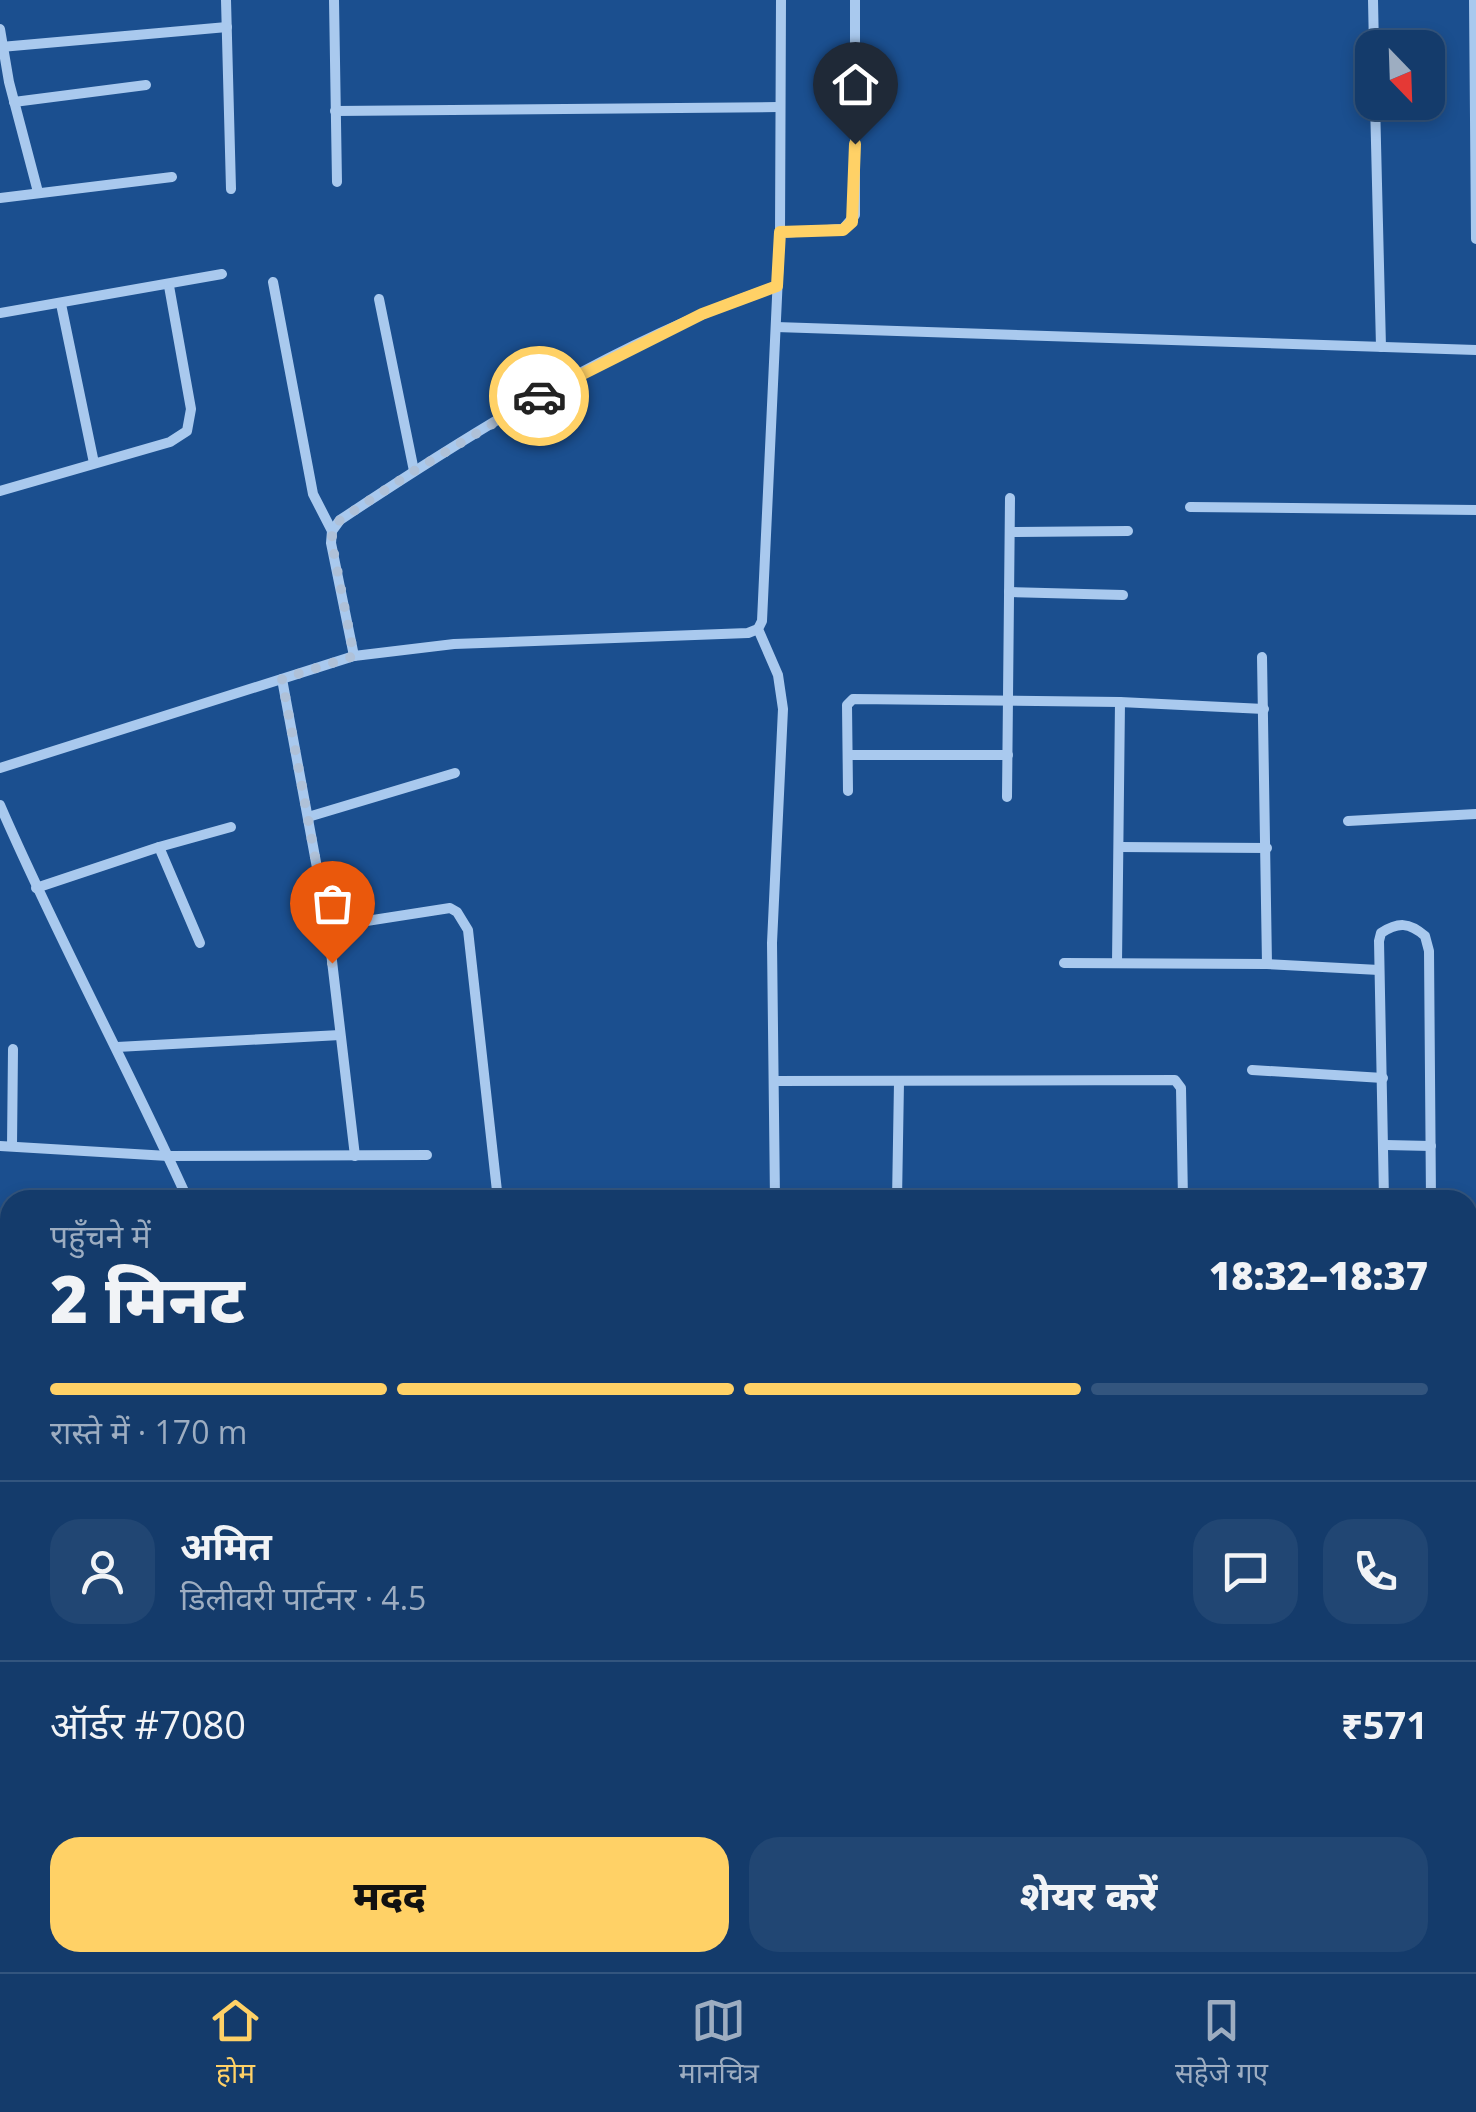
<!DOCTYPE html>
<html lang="hi">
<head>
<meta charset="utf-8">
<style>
	body { margin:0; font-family:"Open Sans","Noto Sans Devanagari",sans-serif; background:#214673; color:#f1f3f6; height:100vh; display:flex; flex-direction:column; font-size:38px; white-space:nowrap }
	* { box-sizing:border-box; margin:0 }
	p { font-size:32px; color:#9dadc1 }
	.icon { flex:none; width:55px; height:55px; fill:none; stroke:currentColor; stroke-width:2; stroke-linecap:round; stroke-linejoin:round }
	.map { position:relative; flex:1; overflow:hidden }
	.side { position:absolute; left:0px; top:1190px; width:1478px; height:782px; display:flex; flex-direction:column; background:#143b6b; border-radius:30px 30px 0 0; box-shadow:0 5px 15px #0003,0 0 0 2px #33557e }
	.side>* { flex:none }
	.needle { width:65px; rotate:157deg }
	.fabs { position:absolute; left:1355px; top:30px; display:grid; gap:20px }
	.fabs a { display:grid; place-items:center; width:90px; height:90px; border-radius:20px; background:#143b6b; box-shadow:0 5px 15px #0003,0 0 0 2px #33557e; font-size:50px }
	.pin { position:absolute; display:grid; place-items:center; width:85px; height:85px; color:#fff; margin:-102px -42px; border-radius:50% 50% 50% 0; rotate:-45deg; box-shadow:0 0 10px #0007 }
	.pin .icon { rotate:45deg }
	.courier { position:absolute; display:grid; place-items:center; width:100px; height:100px; margin:-50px; border:8px solid #ffd166; border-radius:50%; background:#fff; color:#222; box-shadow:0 2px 12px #0007 }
	.head em { font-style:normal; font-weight:800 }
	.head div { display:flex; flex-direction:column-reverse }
	.head { display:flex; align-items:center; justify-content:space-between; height:170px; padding:0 50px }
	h1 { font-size:65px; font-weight:800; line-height:75px }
	.bar { display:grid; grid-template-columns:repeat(4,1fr); gap:15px 10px; align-content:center; height:120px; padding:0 50px }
	.bar i { height:12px; border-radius:8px; background:#33557e }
	.bar .on { background:#ffd166 }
	.bar p { grid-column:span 4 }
	.line { display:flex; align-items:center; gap:25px; padding:0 50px; border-top:2px solid #33557e }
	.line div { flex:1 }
	.round { display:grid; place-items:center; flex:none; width:105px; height:105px; border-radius:30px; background:#214673 }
	.button { display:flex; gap:20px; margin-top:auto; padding:20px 50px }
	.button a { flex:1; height:115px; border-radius:30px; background:#ffd166; color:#111; font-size:40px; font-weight:800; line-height:115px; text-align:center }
	.button a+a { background:#214673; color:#f1f3f6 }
	.tabs { display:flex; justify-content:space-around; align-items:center; height:140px; border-top:2px solid #33557e; background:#143b6b; font-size:28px; color:#9dadc1 }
	.tabs a { display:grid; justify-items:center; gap:5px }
	.tabs .on { color:#ffd166 }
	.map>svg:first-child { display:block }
</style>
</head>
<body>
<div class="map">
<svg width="1476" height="1972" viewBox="0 0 1476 1972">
	<rect width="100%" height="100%" fill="#1b4f8f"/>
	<path fill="#4478b7" stroke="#cfe3fa" stroke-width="2.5" d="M 0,1756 L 10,1758 L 10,1945 L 0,1949 Z"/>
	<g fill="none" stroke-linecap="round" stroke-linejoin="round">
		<g stroke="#a9c9ee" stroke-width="10">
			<path d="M 226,0 L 231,189"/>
			<path d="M 334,0 L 337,182"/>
			<path d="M 1373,0 L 1374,48"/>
			<path d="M 1474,0 L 1476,239"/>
			<path d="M 0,29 L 9,82 L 38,192"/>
			<path d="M 1,47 L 227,27"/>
			<path d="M 14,102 L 146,85"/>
			<path d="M 1375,102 L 1381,347"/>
			<path d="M 335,111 L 778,107"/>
			<path d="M 0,198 L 172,177"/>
			<path d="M 780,233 L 843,229 L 855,215 L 855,0"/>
			<path d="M 273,282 L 313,494 L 332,531 L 331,543 L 354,656"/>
			<path d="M 379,299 L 414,471"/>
			<path d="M 61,304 L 94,463"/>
			<path d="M 0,313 L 222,274"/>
			<path d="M 776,327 L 1476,350"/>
			<path d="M 0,491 L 170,442 L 187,431 L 191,409 L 169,286"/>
			<path d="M 1190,507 L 1476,510"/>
			<path d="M 332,531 L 340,520 C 477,429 620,339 777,286"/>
			<path d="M 1010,532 L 1128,531"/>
			<path d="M 1009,592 L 1123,595"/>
			<path d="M 1262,657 L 1267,964"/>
			<path d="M 282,679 L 328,927 L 355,1156"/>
			<path d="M 848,755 L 1008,755"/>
			<path d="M 0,768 L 354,656 L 454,644 L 748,633 L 758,629"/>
			<path d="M 848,791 L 847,705 L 853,699 L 1120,702 L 1264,709"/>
			<path d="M 1007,797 L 1010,498"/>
			<path d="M 0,805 C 58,939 128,1067 188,1200"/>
			<path d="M 308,817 L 455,773"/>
			<path d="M 1348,821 L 1476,814"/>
			<path d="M 159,847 L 200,943"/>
			<path d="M 1120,847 L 1267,848"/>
			<path d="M 36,888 L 159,847 L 231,827"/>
			<path d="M 328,927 L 450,908 L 457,912 L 468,930 L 498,1200"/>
			<path d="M 1064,963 L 1267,964 L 1379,970"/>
			<path d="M 1117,963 L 1120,702"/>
			<path d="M 117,1047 L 340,1035"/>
			<path d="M 1252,1070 L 1383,1078"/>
			<path d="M 775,1081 L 1175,1080 L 1181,1088 L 1183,1200"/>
			<path d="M 1386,1145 L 1431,1146"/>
			<path d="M 0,1146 L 168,1156 L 427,1155"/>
			<path d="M 12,1146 L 13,1049"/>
			<path d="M 775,1200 L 772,943 L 783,709 L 778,675 L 758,629 L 762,621 L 780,233 L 781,0"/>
			<path d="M 897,1200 L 899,1082"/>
			<path d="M 1384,1200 L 1379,941 L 1381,933 C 1398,922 1409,922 1425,936 L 1429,951 L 1431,1200"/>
			<path d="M 0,1268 L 10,1272"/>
			<path d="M 0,1460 L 10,1387"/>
			<path d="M 1468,1516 L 1476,1515"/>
			<path d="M 1468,1543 L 1476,1542"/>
			<path d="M 0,1587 L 10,1589"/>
			<path d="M 1468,1728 L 1476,1728"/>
			<path d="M 1468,1871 L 1476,1871"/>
			<path d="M 1022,1962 L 1030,1972"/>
			<path d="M 1162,1962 L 1167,1972"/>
			<path d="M 1283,1962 L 1283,1972"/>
			<path d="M 1388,1962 L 1388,1972"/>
			<path d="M 902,1972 L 902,1962"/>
		</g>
	</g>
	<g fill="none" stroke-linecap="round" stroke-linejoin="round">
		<path stroke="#afc1d8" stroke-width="10" stroke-dasharray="0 18" d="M 332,963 L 328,927 L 282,679 L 354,656 L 332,543 L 332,531 L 340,520 L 414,471 L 539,396"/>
		<path stroke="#ffd166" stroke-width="12" d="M 539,396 L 702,314 L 777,286 L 780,232 L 843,230 L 852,222 L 855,144"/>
	</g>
</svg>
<div class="fabs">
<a><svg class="needle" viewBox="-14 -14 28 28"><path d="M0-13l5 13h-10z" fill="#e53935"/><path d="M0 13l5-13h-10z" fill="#9dadc1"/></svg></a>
</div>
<div class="pin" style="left:332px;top:963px;background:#ea580c"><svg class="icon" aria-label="bag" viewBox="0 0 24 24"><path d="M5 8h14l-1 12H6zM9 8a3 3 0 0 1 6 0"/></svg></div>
<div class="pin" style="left:855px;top:144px;background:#1f2937"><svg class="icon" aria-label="home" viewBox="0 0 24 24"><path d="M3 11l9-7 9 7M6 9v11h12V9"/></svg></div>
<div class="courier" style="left:539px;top:396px"><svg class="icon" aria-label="car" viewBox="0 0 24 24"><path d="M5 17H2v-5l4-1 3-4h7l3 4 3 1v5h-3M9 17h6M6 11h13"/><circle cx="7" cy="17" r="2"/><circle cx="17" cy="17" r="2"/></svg></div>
<section class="side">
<div class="head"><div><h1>2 मिनट</h1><p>पहुँचने में</p></div><em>18:32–18:37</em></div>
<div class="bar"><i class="on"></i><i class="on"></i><i class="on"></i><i></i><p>रास्ते में · 170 m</p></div>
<div class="line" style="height:180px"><a class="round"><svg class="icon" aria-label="person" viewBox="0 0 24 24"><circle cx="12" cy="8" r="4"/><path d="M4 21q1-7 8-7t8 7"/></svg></a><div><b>अमित</b><p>डिलीवरी पार्टनर · 4.5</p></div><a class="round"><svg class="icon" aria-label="chat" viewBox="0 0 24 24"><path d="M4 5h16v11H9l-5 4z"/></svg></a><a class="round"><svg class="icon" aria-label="phone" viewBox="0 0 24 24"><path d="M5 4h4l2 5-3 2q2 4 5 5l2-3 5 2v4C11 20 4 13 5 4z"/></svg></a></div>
<div class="line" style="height:130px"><div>ऑर्डर #7080</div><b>₹571</b></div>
<div class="button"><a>मदद</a><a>शेयर करें</a></div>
</section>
</div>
<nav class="tabs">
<a class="on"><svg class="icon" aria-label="home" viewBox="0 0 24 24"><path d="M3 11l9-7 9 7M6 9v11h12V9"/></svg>होम</a>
<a><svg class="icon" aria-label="map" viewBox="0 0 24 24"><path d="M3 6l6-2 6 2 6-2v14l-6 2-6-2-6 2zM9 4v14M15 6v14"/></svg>मानचित्र</a>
<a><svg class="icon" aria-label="saved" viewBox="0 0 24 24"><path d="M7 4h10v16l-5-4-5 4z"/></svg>सहेजे गए</a>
</nav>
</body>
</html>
